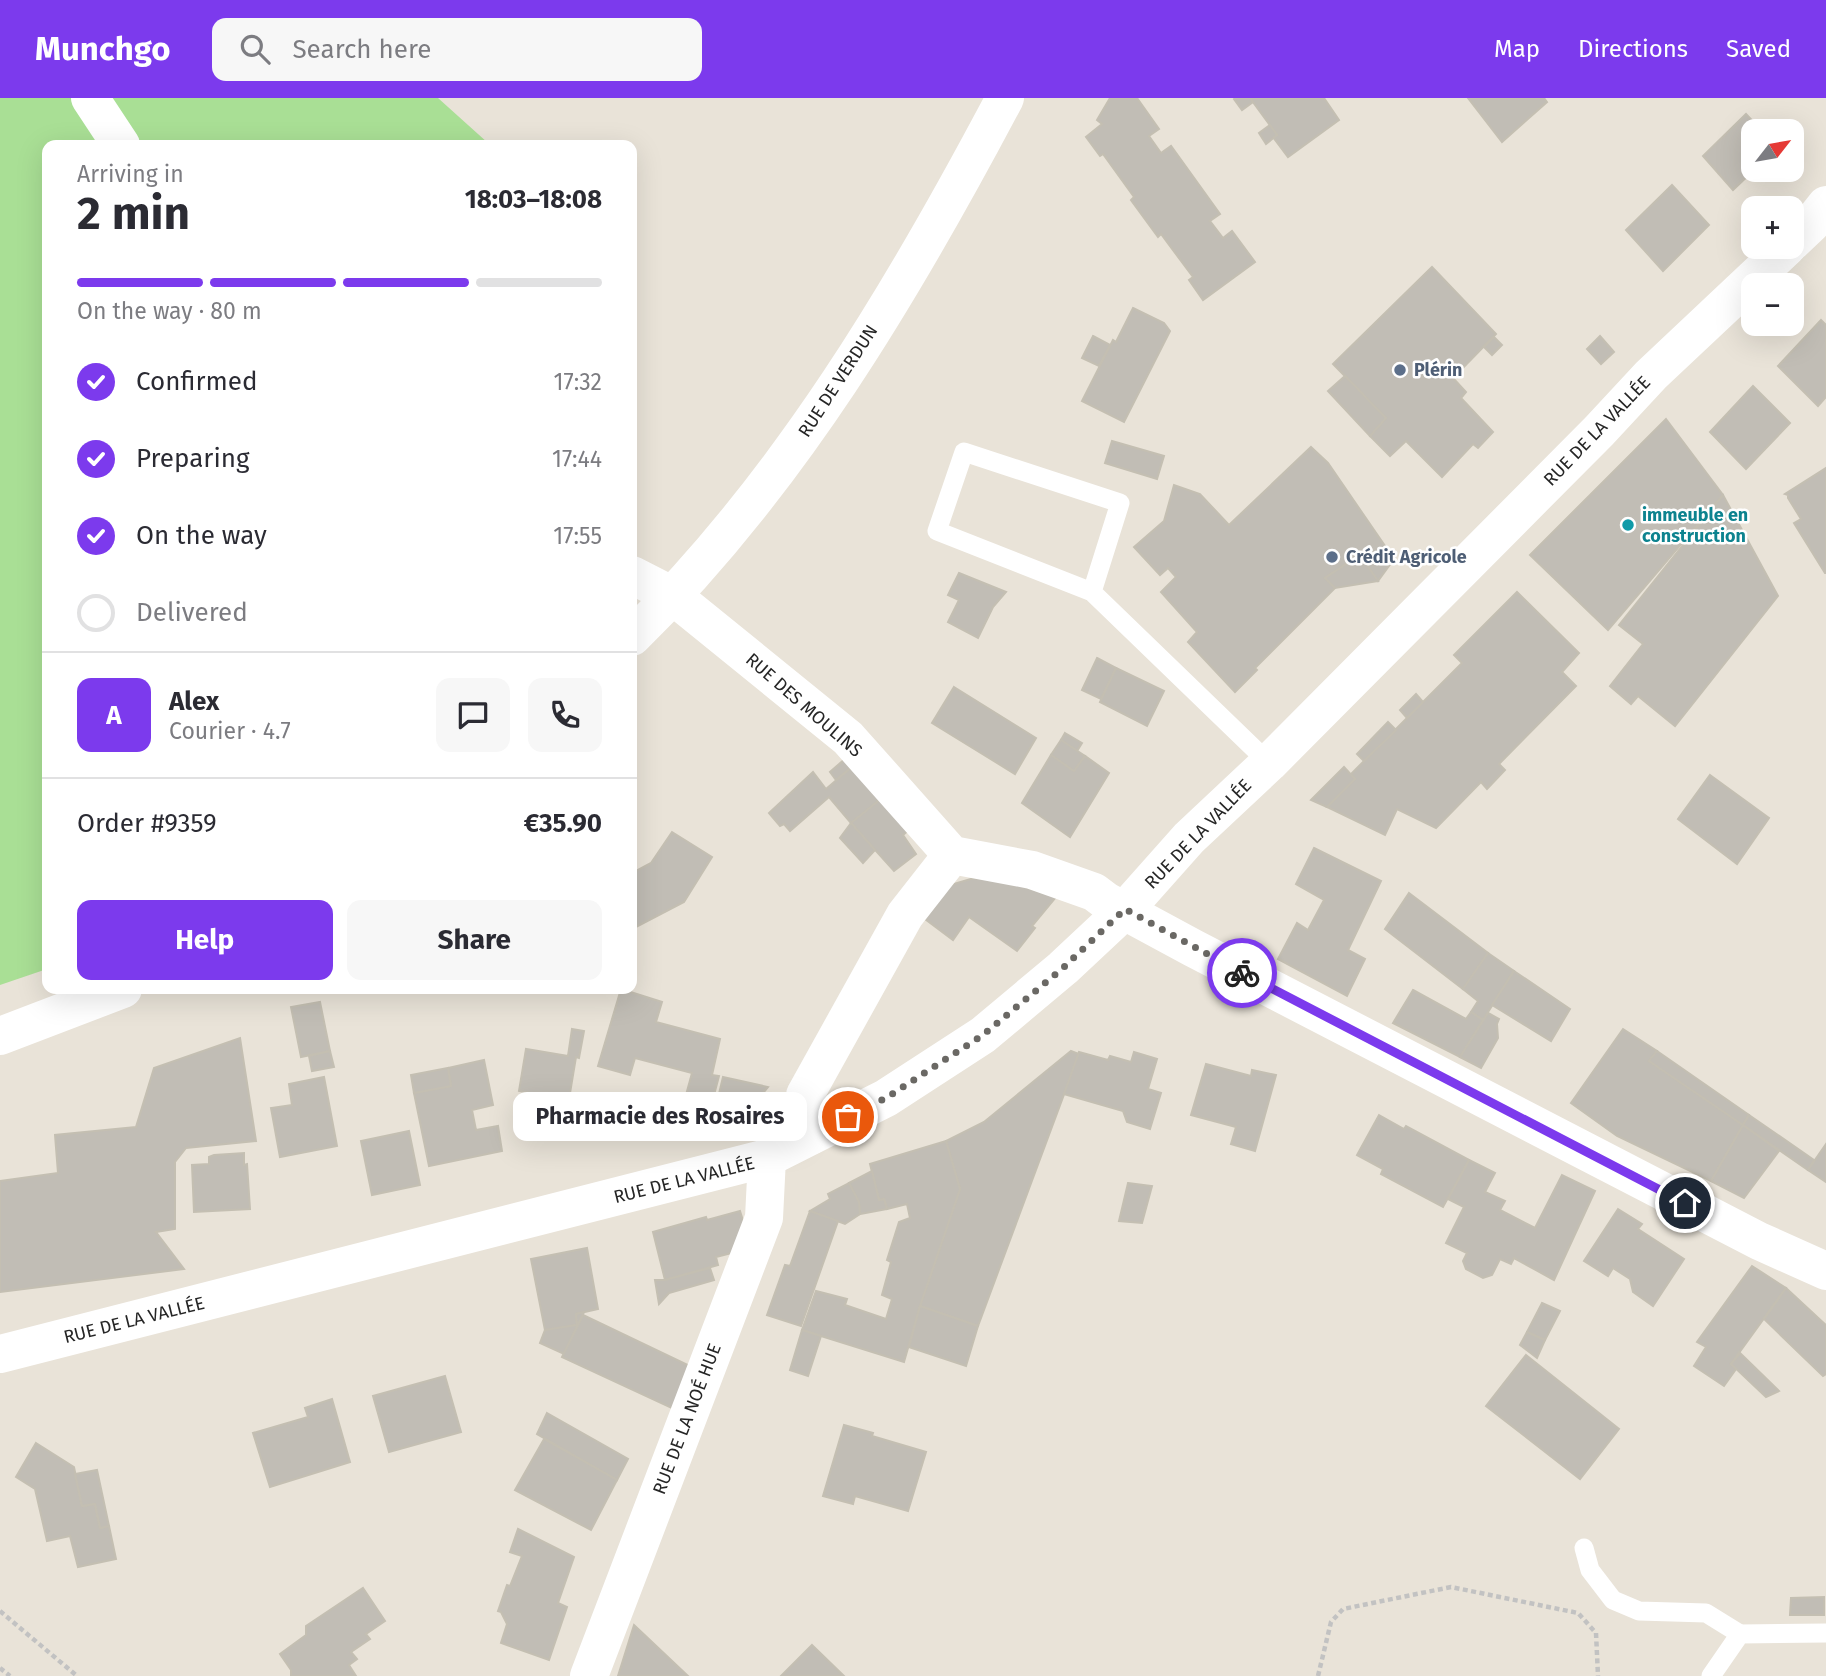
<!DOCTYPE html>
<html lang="en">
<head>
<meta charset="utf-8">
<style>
	body { margin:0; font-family:"Fira Sans",sans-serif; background:#f7f7f7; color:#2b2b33; height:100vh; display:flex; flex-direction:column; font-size:26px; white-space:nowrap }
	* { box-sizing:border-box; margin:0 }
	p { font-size:23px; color:#7c7c81 }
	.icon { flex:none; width:38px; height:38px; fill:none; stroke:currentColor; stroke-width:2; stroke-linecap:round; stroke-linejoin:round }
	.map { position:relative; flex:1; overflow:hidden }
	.drawer { position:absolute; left:42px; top:42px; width:595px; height:854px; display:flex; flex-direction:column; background:#fff; border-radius:14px; box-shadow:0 7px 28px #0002 }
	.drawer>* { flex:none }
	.needle { width:46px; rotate:59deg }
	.fabs { position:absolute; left:1741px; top:21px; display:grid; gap:14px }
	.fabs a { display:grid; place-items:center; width:63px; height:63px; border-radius:14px; background:#fff; box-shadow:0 7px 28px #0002; font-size:35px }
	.pin { position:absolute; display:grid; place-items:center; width:60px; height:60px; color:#fff; margin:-30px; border:4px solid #fff; border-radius:50%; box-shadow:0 2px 7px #0007 }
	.courier { position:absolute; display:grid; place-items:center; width:70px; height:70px; margin:-35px; border:5px solid #7c3aed; border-radius:50%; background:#fff; color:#222; box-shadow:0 2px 9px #0007 }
	.bubble { position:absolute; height:49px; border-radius:14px; background:#fff; box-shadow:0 7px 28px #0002; font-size:23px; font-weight:700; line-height:49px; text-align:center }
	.head em { font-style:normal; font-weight:700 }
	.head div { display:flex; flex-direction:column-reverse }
	.head { display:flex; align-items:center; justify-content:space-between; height:119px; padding:0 35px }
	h1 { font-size:46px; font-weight:700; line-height:52px }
	.bar { display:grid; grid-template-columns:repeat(4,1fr); gap:10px 7px; align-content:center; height:84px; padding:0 35px }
	.bar i { height:9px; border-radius:5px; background:#e1e1e2 }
	.bar .on { background:#7c3aed }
	.bar p { grid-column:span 4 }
	.line { display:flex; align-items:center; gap:18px; padding:0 35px; border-top:2px solid #e1e1e2 }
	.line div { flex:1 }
	.round { display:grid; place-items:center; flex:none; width:74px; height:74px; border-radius:14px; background:#f7f7f7 }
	ol { padding:0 35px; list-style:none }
	li { display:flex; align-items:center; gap:21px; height:77px }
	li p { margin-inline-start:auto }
	li .icon { padding:7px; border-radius:50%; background:#7c3aed; color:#fff; stroke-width:4 }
	li:last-child { color:#7c7c81 }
	li i { width:38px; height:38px; border:4px solid #e1e1e2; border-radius:50% }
	.action { display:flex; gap:14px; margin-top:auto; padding:14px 35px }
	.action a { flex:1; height:80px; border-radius:14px; background:#7c3aed; color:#fff; font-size:28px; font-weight:700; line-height:80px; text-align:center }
	.action a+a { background:#f7f7f7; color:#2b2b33 }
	header { display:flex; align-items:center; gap:42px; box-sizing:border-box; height:98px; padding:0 35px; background:#7c3aed; color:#fff }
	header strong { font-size:33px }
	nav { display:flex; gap:38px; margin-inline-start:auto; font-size:24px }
	.search { width:490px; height:63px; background:#f7f7f7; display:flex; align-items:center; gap:18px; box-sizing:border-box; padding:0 24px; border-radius:14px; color:#7c7c81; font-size:26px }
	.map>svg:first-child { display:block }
</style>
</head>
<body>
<header>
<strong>Munchgo</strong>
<div class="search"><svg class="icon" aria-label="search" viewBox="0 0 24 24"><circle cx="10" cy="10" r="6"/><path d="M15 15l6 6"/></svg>Search here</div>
<nav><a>Map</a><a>Directions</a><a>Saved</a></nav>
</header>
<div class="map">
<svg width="1826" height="1578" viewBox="0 0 1826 1578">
	<rect width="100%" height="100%" fill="#e9e3d8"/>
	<path fill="#a9df95" d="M 0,0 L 438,0 L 488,45 L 486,47 L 47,47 L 47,871 L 0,887 Z"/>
	<g fill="#c1bdb5" stroke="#c4bfb2" stroke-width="2">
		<path d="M 1110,0 L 1137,0 L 1159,31 L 1149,38 L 1161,55 L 1171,48 L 1220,116 L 1210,123 L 1223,140 L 1232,133 L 1255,164 L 1203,202 L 1189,182 L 1193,179 L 1161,136 L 1158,139 L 1131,102 L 1134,99 L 1103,56 L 1100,58 L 1086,39 L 1102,26 L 1097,22 Z"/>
		<path d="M 1235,0 L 1250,0 L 1253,4 L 1242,12 L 1234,1 Z"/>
		<path d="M 1250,0 L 1324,0 L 1339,22 L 1288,59 L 1273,39 L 1277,37 Z"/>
		<path d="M 1468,0 L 1544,0 L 1547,4 L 1502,44 Z"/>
		<path d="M 1746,16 L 1762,33 L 1754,33 L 1754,72 L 1733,92 L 1703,58 Z"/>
		<path d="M 1270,27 L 1277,37 L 1266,46 L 1259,35 Z"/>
		<path d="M 1672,87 L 1709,127 L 1663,173 L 1626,132 Z"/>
		<path d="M 1432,169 L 1496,236 L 1453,280 L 1466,294 L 1461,300 L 1493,334 L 1478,350 L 1473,346 L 1442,379 L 1406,343 L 1390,358 L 1370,338 L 1386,320 L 1333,266 Z"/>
		<path d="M 1133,210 L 1164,225 L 1170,233 L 1124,324 L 1082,303 L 1113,242 L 1116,244 Z"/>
		<path d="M 1821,222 L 1826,227 L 1826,299 L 1818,308 L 1778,268 Z"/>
		<path d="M 1093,238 L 1110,247 L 1099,268 L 1082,260 Z"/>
		<path d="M 1600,238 L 1614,254 L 1601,266 L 1587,251 Z"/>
		<path d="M 1494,239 L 1502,247 L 1492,257 L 1484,249 Z"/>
		<path d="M 1345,278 L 1386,320 L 1370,338 L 1328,293 Z"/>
		<path d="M 1753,288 L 1790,325 L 1746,371 L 1710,334 Z"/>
		<path d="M 1666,321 L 1723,397 L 1608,532 L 1530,457 Z"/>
		<path d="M 1112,343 L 1164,358 L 1157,381 L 1105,365 Z"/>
		<path d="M 1311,349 L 1328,365 L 1394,461 L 1378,483 L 1360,457 L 1325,480 L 1335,490 L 1255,570 L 1257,572 L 1235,594 L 1188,544 L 1197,534 L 1161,494 L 1176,479 L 1168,470 L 1160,477 L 1134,449 L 1164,423 L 1174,387 L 1200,396 L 1229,427 Z"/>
		<path d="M 1826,370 L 1826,475 L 1825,475 L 1794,425 L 1801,421 L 1788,400 L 1788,397 L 1785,396 Z"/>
		<path d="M 1723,397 L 1778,498 L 1675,628 L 1638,598 L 1631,606 L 1610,588 L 1643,546 L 1619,527 Z"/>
		<path d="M 1360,457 L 1378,483 L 1335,490 L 1325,480 Z"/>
		<path d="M 959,475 L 1006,494 L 993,509 L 978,540 L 948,524 L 959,502 L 948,497 Z"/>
		<path d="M 1517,494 L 1579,555 L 1562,574 L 1576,588 L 1499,666 L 1505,672 L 1487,691 L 1481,684 L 1436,730 L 1397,711 L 1385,737 L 1327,709 L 1355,681 L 1351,676 L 1462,565 L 1454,557 Z"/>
		<path d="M 1097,560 L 1116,570 L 1101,601 L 1082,592 Z"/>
		<path d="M 1116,570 L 1164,593 L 1147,628 L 1100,604 Z"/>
		<path d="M 954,589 L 1036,640 L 1015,676 L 932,625 Z"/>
		<path d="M 1416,596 L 1423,604 L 1407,620 L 1400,612 Z"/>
		<path d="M 1388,624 L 1396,632 L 1364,663 L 1357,656 Z"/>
		<path d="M 1065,635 L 1082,645 L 1077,653 L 1061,642 Z"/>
		<path d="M 1061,642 L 1085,658 L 1074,673 L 1051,657 Z"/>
		<path d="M 1051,657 L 1074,673 L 1085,658 L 1109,675 L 1070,739 L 1022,705 Z"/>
		<path d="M 846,660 L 853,668 L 836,682 L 830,674 Z"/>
		<path d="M 853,668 L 882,700 L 851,725 L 829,699 L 790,733 L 784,726 L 780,728 L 769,715 L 813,674 L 826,691 Z"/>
		<path d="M 1344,669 L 1355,681 L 1327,709 L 1311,702 Z"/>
		<path d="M 1710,677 L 1769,720 L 1737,766 L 1678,721 Z"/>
		<path d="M 882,700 L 909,732 L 903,737 L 916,756 L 894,773 L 851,725 Z"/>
		<path d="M 851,725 L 875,752 L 863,765 L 840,740 Z"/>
		<path d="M 672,734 L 712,759 L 684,804 L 632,831 L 632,775 L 651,765 Z"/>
		<path d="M 1314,750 L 1381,783 L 1348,852 L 1365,861 L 1347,898 L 1278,861 L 1297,825 L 1308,832 L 1324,802 L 1296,786 Z"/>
		<path d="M 974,780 L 1003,782 L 1056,799 L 1032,828 L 1035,830 L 1017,853 L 969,819 L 953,842 L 925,821 L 950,787 Z"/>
		<path d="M 1409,795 L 1488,855 L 1463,891 L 1385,831 Z"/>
		<path d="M 1488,855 L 1514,873 L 1483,922 L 1471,914 L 1478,903 L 1463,891 Z"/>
		<path d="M 1514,873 L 1570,911 L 1551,943 L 1492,907 Z"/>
		<path d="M 621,891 L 662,904 L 656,924 L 720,941 L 712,977 L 719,978 L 704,1035 L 674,1041 L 692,975 L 635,960 L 630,977 L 598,968 Z"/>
		<path d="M 1413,892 L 1466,921 L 1471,914 L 1483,922 L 1460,959 L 1393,925 Z"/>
		<path d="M 320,904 L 330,953 L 301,959 L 291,909 Z"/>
		<path d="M 1488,915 L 1499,921 L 1497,926 L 1498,940 L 1481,970 L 1460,959 Z"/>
		<path d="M 572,931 L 584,933 L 579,960 L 576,959 L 569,1001 L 519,993 L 526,951 L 568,958 Z"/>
		<path d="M 1623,931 L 1657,953 L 1649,963 L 1743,1027 L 1711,1083 L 1617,1038 L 1571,1005 Z"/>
		<path d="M 240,940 L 256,1043 L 186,1050 L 175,1064 L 175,1131 L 156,1134 L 184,1171 L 0,1194 L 0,1083 L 58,1075 L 55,1037 L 136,1029 L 154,970 Z"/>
		<path d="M 330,953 L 334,969 L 312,973 L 309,958 Z"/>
		<path d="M 1071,953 L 1079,956 L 978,1228 L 920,1208 L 960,1091 L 946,1043 L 984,1024 Z"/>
		<path d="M 1657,953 L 1749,1017 L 1743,1027 L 1649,963 Z"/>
		<path d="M 1079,954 L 1108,962 L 1110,958 L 1131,964 L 1134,954 L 1157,961 L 1148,991 L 1161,995 L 1150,1031 L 1127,1024 L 1123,1013 L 1064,996 Z"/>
		<path d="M 484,962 L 493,1007 L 472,1012 L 476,1032 L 498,1028 L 502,1053 L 429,1068 L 414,995 L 451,988 L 448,970 Z"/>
		<path d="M 1206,966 L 1251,978 L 1252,972 L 1276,977 L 1255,1053 L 1231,1046 L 1236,1029 L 1191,1017 Z"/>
		<path d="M 448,970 L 451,988 L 414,995 L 411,977 Z"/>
		<path d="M 324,979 L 337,1048 L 280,1059 L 271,1010 L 292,1007 L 289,986 Z"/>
		<path d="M 723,979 L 768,989 L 753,1007 L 718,1000 Z"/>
		<path d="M 1379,1017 L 1404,1031 L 1406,1028 L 1469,1062 L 1443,1109 L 1381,1076 L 1383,1071 L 1357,1057 Z"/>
		<path d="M 1749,1017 L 1814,1062 L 1808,1072 L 1743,1027 Z"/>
		<path d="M 1743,1027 L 1779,1053 L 1744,1100 L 1711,1083 Z"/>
		<path d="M 409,1033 L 420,1087 L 372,1097 L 361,1043 Z"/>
		<path d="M 946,1043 L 960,1091 L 920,1208 L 904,1264 L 802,1232 L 816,1193 L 847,1201 L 845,1207 L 886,1221 L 892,1201 L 882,1197 L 891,1164 L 887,1162 L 899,1124 L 910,1120 L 907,1106 L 887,1111 L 884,1101 L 879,1102 L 870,1066 Z"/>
		<path d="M 1826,1046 L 1826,1084 L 1808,1072 Z"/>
		<path d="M 244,1055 L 244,1067 L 247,1066 L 250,1111 L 194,1114 L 192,1067 L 209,1066 L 209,1059 L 214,1057 Z"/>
		<path d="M 1469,1062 L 1495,1075 L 1485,1094 L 1505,1103 L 1500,1112 L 1535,1130 L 1562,1077 L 1595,1093 L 1554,1182 L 1514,1160 L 1511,1166 L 1500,1161 L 1492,1177 L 1483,1180 L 1466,1171 L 1463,1163 L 1467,1155 L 1446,1145 L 1464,1109 L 1448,1101 Z"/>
		<path d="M 872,1073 L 879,1102 L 884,1101 L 887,1111 L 860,1116 L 859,1104 L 849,1085 Z"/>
		<path d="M 849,1085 L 859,1104 L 860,1116 L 845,1126 L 810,1113 L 830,1101 L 828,1096 Z"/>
		<path d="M 1128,1085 L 1152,1088 L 1142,1125 L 1119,1123 Z"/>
		<path d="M 1618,1111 L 1642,1126 L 1638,1131 L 1684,1161 L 1653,1208 L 1633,1194 L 1630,1181 L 1613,1170 L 1608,1178 L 1584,1163 Z"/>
		<path d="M 740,1113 L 745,1129 L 736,1154 L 716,1159 L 718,1167 L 665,1182 L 653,1134 L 706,1119 L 707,1122 Z"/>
		<path d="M 810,1113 L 838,1123 L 801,1228 L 767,1217 L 785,1167 L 790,1168 Z"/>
		<path d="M 587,1150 L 598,1211 L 576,1216 L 577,1227 L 545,1232 L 531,1161 Z"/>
		<path d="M 1752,1168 L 1786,1190 L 1731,1266 L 1736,1271 L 1724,1288 L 1694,1268 L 1706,1249 L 1697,1244 Z"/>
		<path d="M 710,1170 L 714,1182 L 669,1195 L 659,1206 L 655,1182 L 665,1182 Z"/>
		<path d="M 1786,1190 L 1826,1227 L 1826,1276 L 1823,1278 L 1764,1221 Z"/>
		<path d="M 1542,1205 L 1560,1213 L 1545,1242 L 1527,1234 Z"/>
		<path d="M 920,1208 L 978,1228 L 966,1268 L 909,1249 Z"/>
		<path d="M 584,1214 L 564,1256 L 540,1245 L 545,1232 L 577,1227 L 576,1216 Z"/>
		<path d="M 583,1217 L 694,1270 L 676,1312 L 562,1259 Z"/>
		<path d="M 802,1232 L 821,1238 L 808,1278 L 790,1272 Z"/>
		<path d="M 1527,1234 L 1545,1242 L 1537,1260 L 1520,1247 Z"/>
		<path d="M 1740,1255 L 1779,1293 L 1766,1299 L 1731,1266 Z"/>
		<path d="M 1526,1257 L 1619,1331 L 1580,1381 L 1486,1308 Z"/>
		<path d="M 445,1278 L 461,1334 L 389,1354 L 373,1298 Z"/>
		<path d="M 332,1301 L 350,1364 L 270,1389 L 253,1335 L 308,1319 L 305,1310 Z"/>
		<path d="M 547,1315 L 628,1361 L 617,1382 L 537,1336 Z"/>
		<path d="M 844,1327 L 873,1335 L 872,1338 L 926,1354 L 908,1413 L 855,1398 L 853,1406 L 823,1398 Z"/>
		<path d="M 544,1341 L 617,1382 L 591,1432 L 515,1392 Z"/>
		<path d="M 36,1345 L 74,1369 L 82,1408 L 95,1406 L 100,1430 L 109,1428 L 116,1461 L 78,1469 L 70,1438 L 47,1443 L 35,1391 L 16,1379 Z"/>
		<path d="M 97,1372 L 109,1428 L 100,1430 L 95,1406 L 82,1408 L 75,1376 Z"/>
		<path d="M 518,1431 L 574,1459 L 558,1505 L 567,1509 L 549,1562 L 501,1545 L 507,1526 L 501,1514 L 498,1513 L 507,1487 L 510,1488 L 522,1458 L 510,1454 Z"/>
		<path d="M 363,1490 L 385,1523 L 366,1536 L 370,1541 L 351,1554 L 357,1561 L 349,1567 L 356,1578 L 291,1578 L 291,1572 L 280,1556 L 306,1537 L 306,1528 Z"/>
		<path d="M 1824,1499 L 1824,1517 L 1790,1517 L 1791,1500 Z"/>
		<path d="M 634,1527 L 688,1578 L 618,1578 Z"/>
		<path d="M 812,1547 L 844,1578 L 781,1578 Z"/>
	</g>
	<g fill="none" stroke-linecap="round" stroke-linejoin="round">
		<g stroke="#c2c2c2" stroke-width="4.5" stroke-dasharray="5 3.5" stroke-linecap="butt">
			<path d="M 0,1513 L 77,1578"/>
			<path d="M 0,1570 L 10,1578"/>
			<path d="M 1318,1578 L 1331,1524 L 1343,1511 L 1451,1489 L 1578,1515 L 1596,1535 L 1598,1578"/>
		</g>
		<g stroke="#fff" stroke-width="19">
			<path d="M 1092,494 L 1120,405 L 964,354 L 937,433 L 1092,494 L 1269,665"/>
			<path d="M 1584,1450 L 1590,1472 L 1613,1502 L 1639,1513 L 1706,1515 L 1740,1536"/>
			<path d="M 1711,1578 L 1740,1536 L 1826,1535"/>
		</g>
		<g stroke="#fff" stroke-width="38">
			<path d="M 90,0 L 121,47"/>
			<path d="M 632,477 L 673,498 L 848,640 L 952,757 L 1032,772 L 1094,794 L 1106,803 L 1193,850 L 1759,1143 L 1826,1173"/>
			<path d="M 810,1038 L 805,997 L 905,817 L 952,757"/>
			<path d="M 589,1578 L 764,1120 L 767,1060"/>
		</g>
		<g stroke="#fff" stroke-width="38">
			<path d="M 1792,144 L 1811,126 L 1826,107"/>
			<path d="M 632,539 C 789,385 903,193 1005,0"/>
			<path d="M 0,938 L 123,891"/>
			<path d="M 0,1256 L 767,1060 L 886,1000 L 983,937 L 1063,870 L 1125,812 L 1189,740 L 1269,665 L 1599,333 L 1651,277 L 1787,149"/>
		</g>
	</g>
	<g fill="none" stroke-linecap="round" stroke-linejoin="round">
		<path stroke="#6a6864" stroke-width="7" stroke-dasharray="0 12.6" d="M 848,1019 L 886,1000 L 983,937 L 1063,870 L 1125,811 L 1242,875"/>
		<path stroke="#7c3aed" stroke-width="9" d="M 1242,875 L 1685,1105"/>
	</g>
	<g fill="#5c6f8a" stroke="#fff" stroke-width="2.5">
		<circle cx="1400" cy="272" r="7"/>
		<circle cx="1332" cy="459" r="7"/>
	</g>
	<circle fill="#0f9aa8" stroke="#fff" stroke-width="2.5" cx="1628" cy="427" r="7"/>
	<g text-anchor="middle" stroke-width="5" stroke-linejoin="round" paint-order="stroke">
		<g font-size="18" font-weight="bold" fill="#4e5e75" stroke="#fff" text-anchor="start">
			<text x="1414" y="278">Plérin</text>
			<text x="1346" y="465">Crédit Agricole</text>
		</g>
		<g font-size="18" fill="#262626" stroke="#fff">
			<text transform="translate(838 283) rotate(-57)" y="6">RUE DE VERDUN</text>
			<text transform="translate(1597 333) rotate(-46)" y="6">RUE DE LA VALLÉE</text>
			<text transform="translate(804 607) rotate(41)" y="6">RUE DES MOULINS</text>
			<text transform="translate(1198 736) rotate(-46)" y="6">RUE DE LA VALLÉE</text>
			<text transform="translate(684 1082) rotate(-14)" y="6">RUE DE LA VALLÉE</text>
			<text transform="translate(134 1222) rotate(-14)" y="6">RUE DE LA VALLÉE</text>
			<text transform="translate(687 1321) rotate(-69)" y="6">RUE DE LA NOÉ HUE</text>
		</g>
		<g font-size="18" font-weight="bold" fill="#0d838f" stroke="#fff" text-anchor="start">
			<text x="1642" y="423">immeuble en<tspan x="1642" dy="21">construction</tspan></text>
		</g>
	</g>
</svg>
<div class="fabs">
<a><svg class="needle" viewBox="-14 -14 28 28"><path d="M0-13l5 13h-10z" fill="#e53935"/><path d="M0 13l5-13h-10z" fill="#7c7c81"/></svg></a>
<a>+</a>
<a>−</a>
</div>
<div class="pin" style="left:848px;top:1019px;background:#ea580c"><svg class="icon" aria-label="bag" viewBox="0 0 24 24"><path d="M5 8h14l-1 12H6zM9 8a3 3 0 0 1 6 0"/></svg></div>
<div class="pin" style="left:1685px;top:1105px;background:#1f2937"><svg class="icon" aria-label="home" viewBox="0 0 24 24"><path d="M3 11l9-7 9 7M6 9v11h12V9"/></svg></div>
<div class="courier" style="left:1242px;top:875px"><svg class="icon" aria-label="bike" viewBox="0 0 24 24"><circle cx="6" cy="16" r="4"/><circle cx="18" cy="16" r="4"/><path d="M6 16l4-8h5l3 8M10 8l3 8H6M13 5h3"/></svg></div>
<div class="bubble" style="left:513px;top:994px;width:294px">Pharmacie des Rosaires</div>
<section class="drawer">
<div class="head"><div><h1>2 min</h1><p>Arriving in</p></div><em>18:03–18:08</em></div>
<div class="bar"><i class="on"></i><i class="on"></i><i class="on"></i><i></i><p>On the way · 80 m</p></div>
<ol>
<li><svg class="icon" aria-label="check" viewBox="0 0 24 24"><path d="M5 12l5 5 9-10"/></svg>Confirmed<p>17:32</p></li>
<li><svg class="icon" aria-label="check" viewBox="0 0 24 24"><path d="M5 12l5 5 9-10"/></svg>Preparing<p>17:44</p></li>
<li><svg class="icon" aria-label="check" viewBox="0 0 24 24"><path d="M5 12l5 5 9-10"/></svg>On the way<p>17:55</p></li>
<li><i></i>Delivered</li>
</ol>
<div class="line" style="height:126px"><b class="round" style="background:#7c3aed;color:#fff">A</b><div><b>Alex</b><p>Courier · 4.7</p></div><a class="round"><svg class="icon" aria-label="chat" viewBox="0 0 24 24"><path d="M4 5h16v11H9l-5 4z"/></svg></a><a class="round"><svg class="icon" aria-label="phone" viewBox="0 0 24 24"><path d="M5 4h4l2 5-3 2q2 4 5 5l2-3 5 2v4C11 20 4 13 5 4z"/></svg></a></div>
<div class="line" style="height:91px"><div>Order #9359</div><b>€35.90</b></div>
<div class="action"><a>Help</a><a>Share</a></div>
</section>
</div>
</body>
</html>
